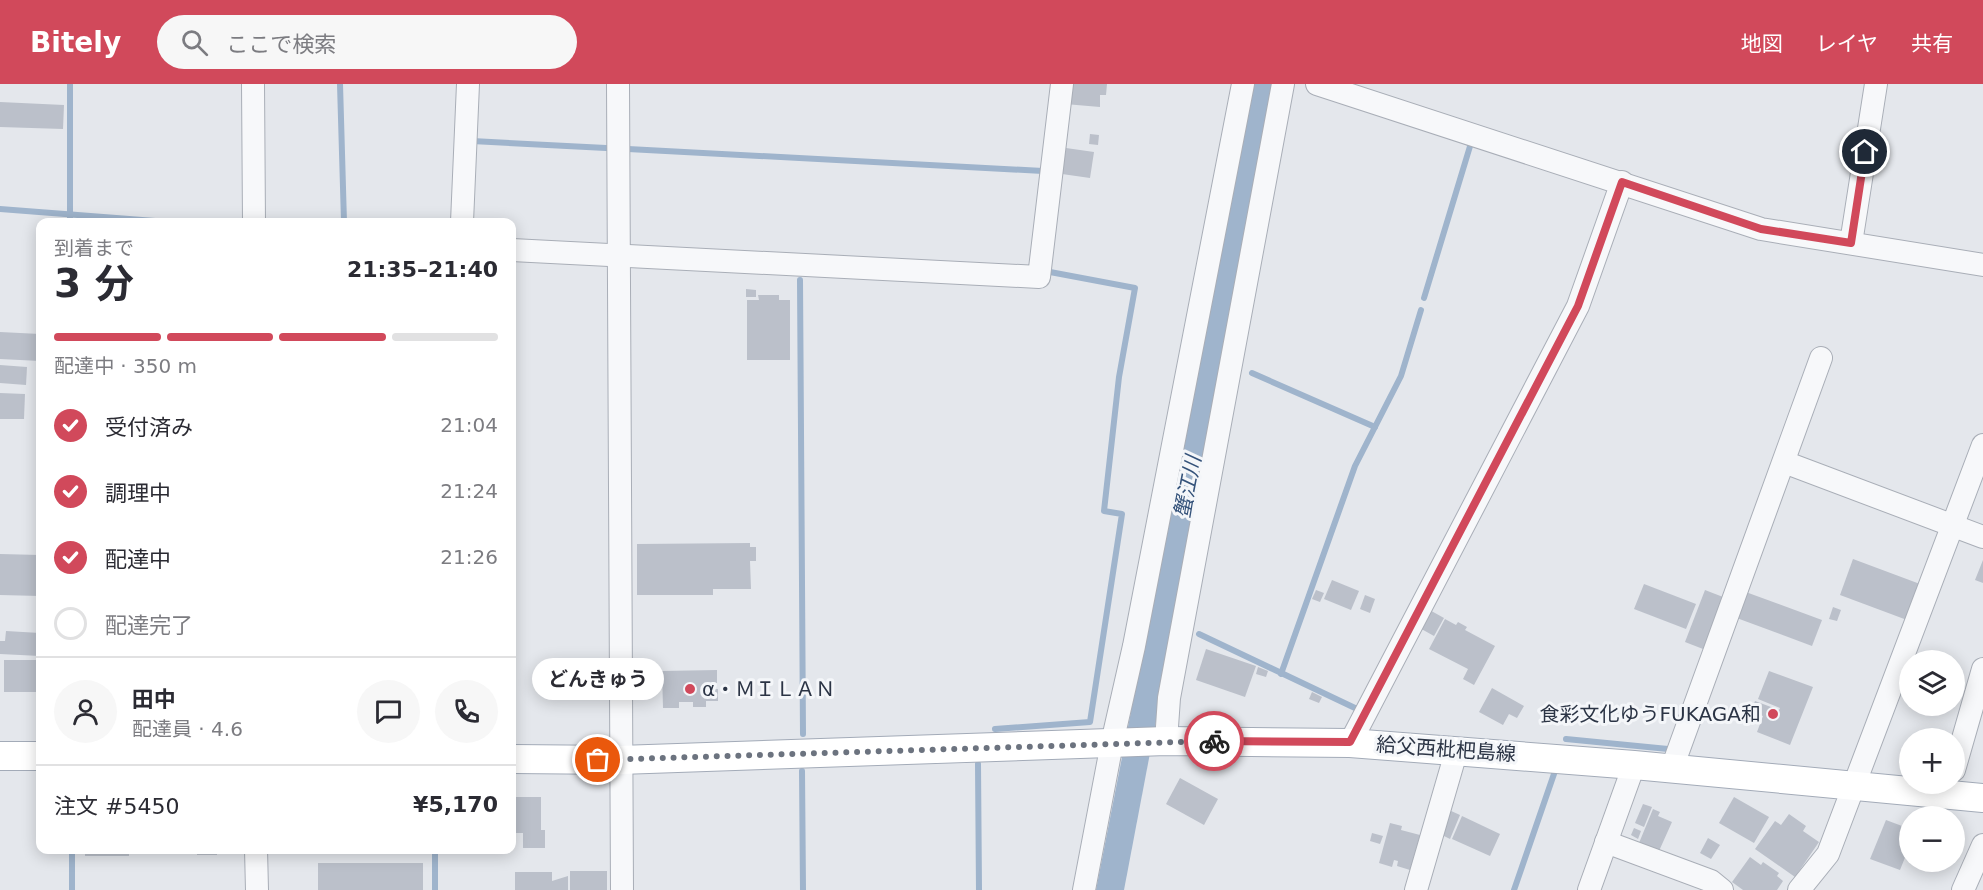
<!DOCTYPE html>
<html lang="ja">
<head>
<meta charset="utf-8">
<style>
	body { margin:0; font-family:"DejaVu Sans","Noto Sans JP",sans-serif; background:#f7f7f7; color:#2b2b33; height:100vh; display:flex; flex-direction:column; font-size:22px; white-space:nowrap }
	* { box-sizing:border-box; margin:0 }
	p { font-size:20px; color:#7c7c81 }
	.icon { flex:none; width:33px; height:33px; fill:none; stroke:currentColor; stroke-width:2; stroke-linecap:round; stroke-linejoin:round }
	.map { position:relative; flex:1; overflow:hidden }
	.drawer { position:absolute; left:36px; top:134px; width:480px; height:636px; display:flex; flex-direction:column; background:#fff; border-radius:12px; box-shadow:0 3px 15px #0003 }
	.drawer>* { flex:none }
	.controls { position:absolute; left:1899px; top:566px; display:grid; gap:12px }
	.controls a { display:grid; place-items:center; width:66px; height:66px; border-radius:50%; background:#fff; box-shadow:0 3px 15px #0003; font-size:30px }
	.pin { position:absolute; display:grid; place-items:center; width:51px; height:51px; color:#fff; margin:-26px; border:3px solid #fff; border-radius:50%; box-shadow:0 2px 6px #0007 }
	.courier { position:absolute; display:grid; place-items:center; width:60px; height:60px; margin:-30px; border:4px solid #d1495b; border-radius:50%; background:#fff; color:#222; box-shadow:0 2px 8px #0007 }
	.bubble { position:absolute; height:42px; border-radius:21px; background:#fff; box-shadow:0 3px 15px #0003; font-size:20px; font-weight:700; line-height:42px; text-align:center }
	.headline em { font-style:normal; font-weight:700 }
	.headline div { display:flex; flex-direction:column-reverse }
	.headline { display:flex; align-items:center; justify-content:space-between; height:102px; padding:0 18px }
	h1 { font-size:39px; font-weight:700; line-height:45px }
	.bar { display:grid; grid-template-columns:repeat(4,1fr); gap:9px 6px; align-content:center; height:72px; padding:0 18px }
	.bar i { height:8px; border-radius:4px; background:#e1e1e2 }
	.bar .selected { background:#d1495b }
	.bar p { grid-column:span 4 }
	.line { display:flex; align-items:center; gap:15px; padding:0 18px; border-top:2px solid #e1e1e2 }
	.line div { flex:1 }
	.round { display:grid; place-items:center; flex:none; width:63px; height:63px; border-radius:32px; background:#f7f7f7 }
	ol { padding:0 18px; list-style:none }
	li { display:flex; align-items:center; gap:18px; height:66px }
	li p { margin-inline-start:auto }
	li .icon { padding:6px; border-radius:50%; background:#d1495b; color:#fff; stroke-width:4 }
	li:last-child { color:#7c7c81 }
	li i { width:33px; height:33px; border:3px solid #e1e1e2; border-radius:50% }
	header { display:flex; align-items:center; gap:36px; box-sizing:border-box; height:84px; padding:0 30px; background:#d1495b; color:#fff }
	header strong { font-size:28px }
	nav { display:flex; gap:33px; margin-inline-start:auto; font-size:21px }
	.search { width:420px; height:54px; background:#f7f7f7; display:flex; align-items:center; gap:15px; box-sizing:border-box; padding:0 21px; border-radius:33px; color:#7c7c81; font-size:22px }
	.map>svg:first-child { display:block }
</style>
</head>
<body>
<header>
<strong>Bitely</strong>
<div class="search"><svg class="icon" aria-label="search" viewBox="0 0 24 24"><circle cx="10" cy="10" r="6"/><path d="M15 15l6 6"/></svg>ここで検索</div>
<nav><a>地図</a><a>レイヤ</a><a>共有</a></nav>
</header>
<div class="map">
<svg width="1983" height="806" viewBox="0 0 1983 806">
	<rect width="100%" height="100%" fill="#e4e7ec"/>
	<path fill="#9fb4cc" d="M 1254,0 L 1277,0 L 1124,806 L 1096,806 Z"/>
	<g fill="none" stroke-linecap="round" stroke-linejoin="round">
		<g stroke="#9fb4cc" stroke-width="6">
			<path d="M 70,0 L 70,138"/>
			<path d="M 340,0 L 344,138"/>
			<path d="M 472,57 L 606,64"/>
			<path d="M 628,65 L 1043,87"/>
			<path d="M 0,125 L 168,138"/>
			<path d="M 800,196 L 803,650"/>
			<path d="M 1424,214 L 1471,59 L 1466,58"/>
			<path d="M 1252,289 L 1375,343"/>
			<path d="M 1199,550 L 1355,624"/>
			<path d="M 1281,590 L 1355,382 L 1401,292 L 1421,226"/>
			<path d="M 995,645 L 1090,638 L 1122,430 L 1104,427 L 1119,293 L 1135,204 L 1050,188"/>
			<path d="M 1566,655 L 1668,665"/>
			<path d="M 978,680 L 979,806"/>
			<path d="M 802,687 L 803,806"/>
			<path d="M 72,765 L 72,806"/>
			<path d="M 435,765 L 435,806"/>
			<path d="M 1514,806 L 1555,687"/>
		</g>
	</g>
	<g fill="#bbc0ca">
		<path d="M 1066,0 L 1107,0 L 1106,11 L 1100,11 L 1100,23 L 1065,20 Z"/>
		<path d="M 0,18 L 64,21 L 63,45 L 0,43 Z"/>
		<path d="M 1090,50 L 1099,51 L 1098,61 L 1089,60 Z"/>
		<path d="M 1066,64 L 1094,68 L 1090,94 L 1062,90 Z"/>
		<path d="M 746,205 L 756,206 L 756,213 L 746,213 Z"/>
		<path d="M 758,211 L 779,211 L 779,216 L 790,216 L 790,276 L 747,276 L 747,216 L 759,216 Z"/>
		<path d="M 0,248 L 40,250 L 40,277 L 0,275 Z"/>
		<path d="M 0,281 L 27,283 L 26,301 L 0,299 Z"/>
		<path d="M 0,309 L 25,310 L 24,335 L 0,335 Z"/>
		<path d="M 750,459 L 750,463 L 756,463 L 756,477 L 750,477 L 751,505 L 713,505 L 713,511 L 637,511 L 637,460 Z"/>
		<path d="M 0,470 L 40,471 L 40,512 L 0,511 Z"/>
		<path d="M 1853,475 L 1920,500 L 1907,536 L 1840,511 Z"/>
		<path d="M 1983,476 L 1983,499 L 1975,496 Z"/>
		<path d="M 1332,496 L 1359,507 L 1351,526 L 1324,515 Z"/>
		<path d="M 1644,500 L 1696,520 L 1686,545 L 1634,525 Z"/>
		<path d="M 1316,506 L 1324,509 L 1320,518 L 1312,515 Z"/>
		<path d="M 1705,506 L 1723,513 L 1703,565 L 1685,558 Z"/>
		<path d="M 1743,507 L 1822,536 L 1812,562 L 1734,533 Z"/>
		<path d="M 1365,511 L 1375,515 L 1370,529 L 1360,525 Z"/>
		<path d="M 1833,523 L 1841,526 L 1837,537 L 1829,535 Z"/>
		<path d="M 1426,524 L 1444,534 L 1434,552 L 1416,542 Z"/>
		<path d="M 1445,535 L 1456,541 L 1458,538 L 1467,543 L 1465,546 L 1495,562 L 1474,601 L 1463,595 L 1468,585 L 1429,565 Z"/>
		<path d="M 6,547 L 40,549 L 40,572 L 0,570 L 0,557 L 5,557 Z"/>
		<path d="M 1206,565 L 1256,582 L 1245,613 L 1196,596 Z"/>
		<rect x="4" y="576" width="36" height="32"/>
		<path d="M 1258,583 L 1268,587 L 1266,593 L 1256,590 Z"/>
		<path d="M 717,586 L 717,599 L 705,600 L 705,605 L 718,605 L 718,617 L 706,617 L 706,623 L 693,623 L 693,618 L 679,618 L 679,624 L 663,624 L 662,587 Z"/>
		<path d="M 1769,587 L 1813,603 L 1790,661 L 1757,648 L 1763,632 L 1751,628 L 1755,617 L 1779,626 L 1780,624 L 1758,615 Z"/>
		<path d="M 1492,604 L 1524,622 L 1517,634 L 1509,630 L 1503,641 L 1479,628 Z"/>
		<path d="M 1312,608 L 1322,613 L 1319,619 L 1309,615 Z"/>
		<path d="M 1180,694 L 1218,715 L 1204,741 L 1166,720 Z"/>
		<path d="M 515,713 L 541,713 L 541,746 L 545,746 L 545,764 L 523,764 L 523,749 L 515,749 Z"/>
		<path d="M 1734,713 L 1769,733 L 1754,759 L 1719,739 Z"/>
		<path d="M 1643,720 L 1652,723 L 1644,743 L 1635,739 Z"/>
		<path d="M 1653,725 L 1660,728 L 1658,732 L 1672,738 L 1659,767 L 1639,759 Z"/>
		<path d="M 1449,726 L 1460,731 L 1450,755 L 1438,749 Z"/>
		<path d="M 1789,730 L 1806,742 L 1803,747 L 1819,758 L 1795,793 L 1755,765 L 1775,737 L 1781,741 Z"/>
		<path d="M 1462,732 L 1500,750 L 1490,772 L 1452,755 Z"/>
		<path d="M 1886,736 L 1910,745 L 1910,761 L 1900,786 L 1870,775 Z"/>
		<path d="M 1390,739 L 1402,742 L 1401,746 L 1420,751 L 1410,786 L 1397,782 L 1398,777 L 1394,776 L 1392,783 L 1379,779 Z"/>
		<path d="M 1634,744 L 1641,747 L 1638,755 L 1631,751 Z"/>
		<path d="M 1372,749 L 1383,752 L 1380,760 L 1370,757 Z"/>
		<path d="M 1708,754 L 1720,761 L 1711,775 L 1700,769 Z"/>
		<rect x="85" y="765" width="44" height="7"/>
		<rect x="197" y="765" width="20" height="6"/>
		<path d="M 1750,773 L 1761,781 L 1763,778 L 1779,789 L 1777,792 L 1783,797 L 1777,806 L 1743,806 L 1732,798 Z"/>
		<rect x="318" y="779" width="105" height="27"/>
		<rect x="570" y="787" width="37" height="19"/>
		<path d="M 515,788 L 552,788 L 552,797 L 568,792 L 568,806 L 515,806 Z"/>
	</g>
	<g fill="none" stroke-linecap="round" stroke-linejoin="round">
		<g stroke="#a9aeb7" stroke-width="24">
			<g id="minor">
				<path d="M 253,0 L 254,138"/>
				<path d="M 618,0 L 622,806"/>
				<path d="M 1317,0 L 1761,145 L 1983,181"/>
				<path d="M 462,138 L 468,0"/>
				<path d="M 1851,159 L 1876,0"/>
				<path d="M 512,166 L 1039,193 L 1062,0"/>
				<path d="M 1784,378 L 1983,453"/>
				<path d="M 1166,657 L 1169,614 L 1283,0"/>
				<path d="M 1350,659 L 1578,222 L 1622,98"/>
				<path d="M 1672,684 L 1821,274"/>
				<path d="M 1954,686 L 1983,585"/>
				<path d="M 1606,758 L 1711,797 L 1722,806"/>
				<path d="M 256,765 L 257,806"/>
				<path d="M 1084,806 L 1112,659 L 1134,562 L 1243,0"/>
				<path d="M 1416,806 L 1457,665"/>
				<path d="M 1589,806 L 1634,681"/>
				<path d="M 1799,806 L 1828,770 L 1983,361"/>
				<path d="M 1963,806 L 1983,761"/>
			</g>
		</g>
		<g stroke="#a3abb8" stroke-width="30">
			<g id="major">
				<path d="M 0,672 L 40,672"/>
				<path d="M 512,675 L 620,676 L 1166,657 L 1350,659 L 1634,681 L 1983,714"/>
			</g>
		</g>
		<use href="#minor" stroke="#f7f8fa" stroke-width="22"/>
		<use href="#major" stroke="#fff" stroke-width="28"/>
	</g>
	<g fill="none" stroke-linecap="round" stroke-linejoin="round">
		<path stroke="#6c737f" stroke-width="6" stroke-dasharray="0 10.8" d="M 598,676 L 1214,657"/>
		<path stroke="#d1495b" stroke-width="8" d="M 1214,657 L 1350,658 L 1578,222 L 1622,98 L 1761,145 L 1851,159 L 1865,68"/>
	</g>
	<g fill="#d1495b" stroke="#f4f6f9" stroke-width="2">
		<circle cx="690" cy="605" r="6"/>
		<circle cx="1773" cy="630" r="6"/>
	</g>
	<g text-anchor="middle" stroke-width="6" stroke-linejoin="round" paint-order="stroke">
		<g font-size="20" fill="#2b3445" stroke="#f4f6f9" text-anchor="start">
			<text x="702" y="612">α・ＭＩＬＡＮ</text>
			<text x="1761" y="637" text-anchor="end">食彩文化ゆうFUKAGA和</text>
		</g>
		<g font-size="20" fill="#2b3445" stroke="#f4f6f9">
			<text transform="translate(1446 665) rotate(4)" y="7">給父西枇杷島線</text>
		</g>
		<g font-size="21" font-style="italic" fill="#34527a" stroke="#f4f6f9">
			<text transform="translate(1188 403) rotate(-79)" y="7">蟹江川</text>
		</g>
	</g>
</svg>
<div class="controls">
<a><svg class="icon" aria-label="layers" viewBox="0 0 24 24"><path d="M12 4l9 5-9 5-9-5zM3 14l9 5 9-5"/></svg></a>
<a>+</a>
<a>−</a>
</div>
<div class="pin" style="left:598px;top:676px;background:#ea580c"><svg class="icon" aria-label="bag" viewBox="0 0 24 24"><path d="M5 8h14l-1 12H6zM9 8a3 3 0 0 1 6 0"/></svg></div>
<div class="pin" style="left:1865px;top:68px;background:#1f2937"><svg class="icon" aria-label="home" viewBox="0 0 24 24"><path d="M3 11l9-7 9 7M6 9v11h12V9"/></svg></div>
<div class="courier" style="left:1214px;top:657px"><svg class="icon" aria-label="bike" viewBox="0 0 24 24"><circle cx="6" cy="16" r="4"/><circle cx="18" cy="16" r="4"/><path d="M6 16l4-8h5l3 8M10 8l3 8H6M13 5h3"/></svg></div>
<div class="bubble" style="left:532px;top:574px;width:132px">どんきゅう</div>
<section class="drawer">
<div class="headline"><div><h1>3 分</h1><p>到着まで</p></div><em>21:35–21:40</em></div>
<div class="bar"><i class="selected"></i><i class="selected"></i><i class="selected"></i><i></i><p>配達中 · 350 m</p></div>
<ol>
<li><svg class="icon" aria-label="check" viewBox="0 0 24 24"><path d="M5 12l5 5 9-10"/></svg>受付済み<p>21:04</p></li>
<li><svg class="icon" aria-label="check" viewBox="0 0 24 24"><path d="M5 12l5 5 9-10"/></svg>調理中<p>21:24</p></li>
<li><svg class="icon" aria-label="check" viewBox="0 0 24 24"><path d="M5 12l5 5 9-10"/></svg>配達中<p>21:26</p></li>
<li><i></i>配達完了</li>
</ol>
<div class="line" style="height:108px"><a class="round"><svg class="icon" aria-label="person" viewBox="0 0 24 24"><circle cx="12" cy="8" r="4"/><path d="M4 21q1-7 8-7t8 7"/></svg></a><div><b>田中</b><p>配達員 · 4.6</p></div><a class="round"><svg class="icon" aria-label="chat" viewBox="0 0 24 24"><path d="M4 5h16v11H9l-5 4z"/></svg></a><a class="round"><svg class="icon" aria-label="phone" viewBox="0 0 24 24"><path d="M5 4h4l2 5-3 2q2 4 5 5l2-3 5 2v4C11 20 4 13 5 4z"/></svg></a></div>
<div class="line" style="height:78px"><div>注文 #5450</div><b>¥5,170</b></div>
</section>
</div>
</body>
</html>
